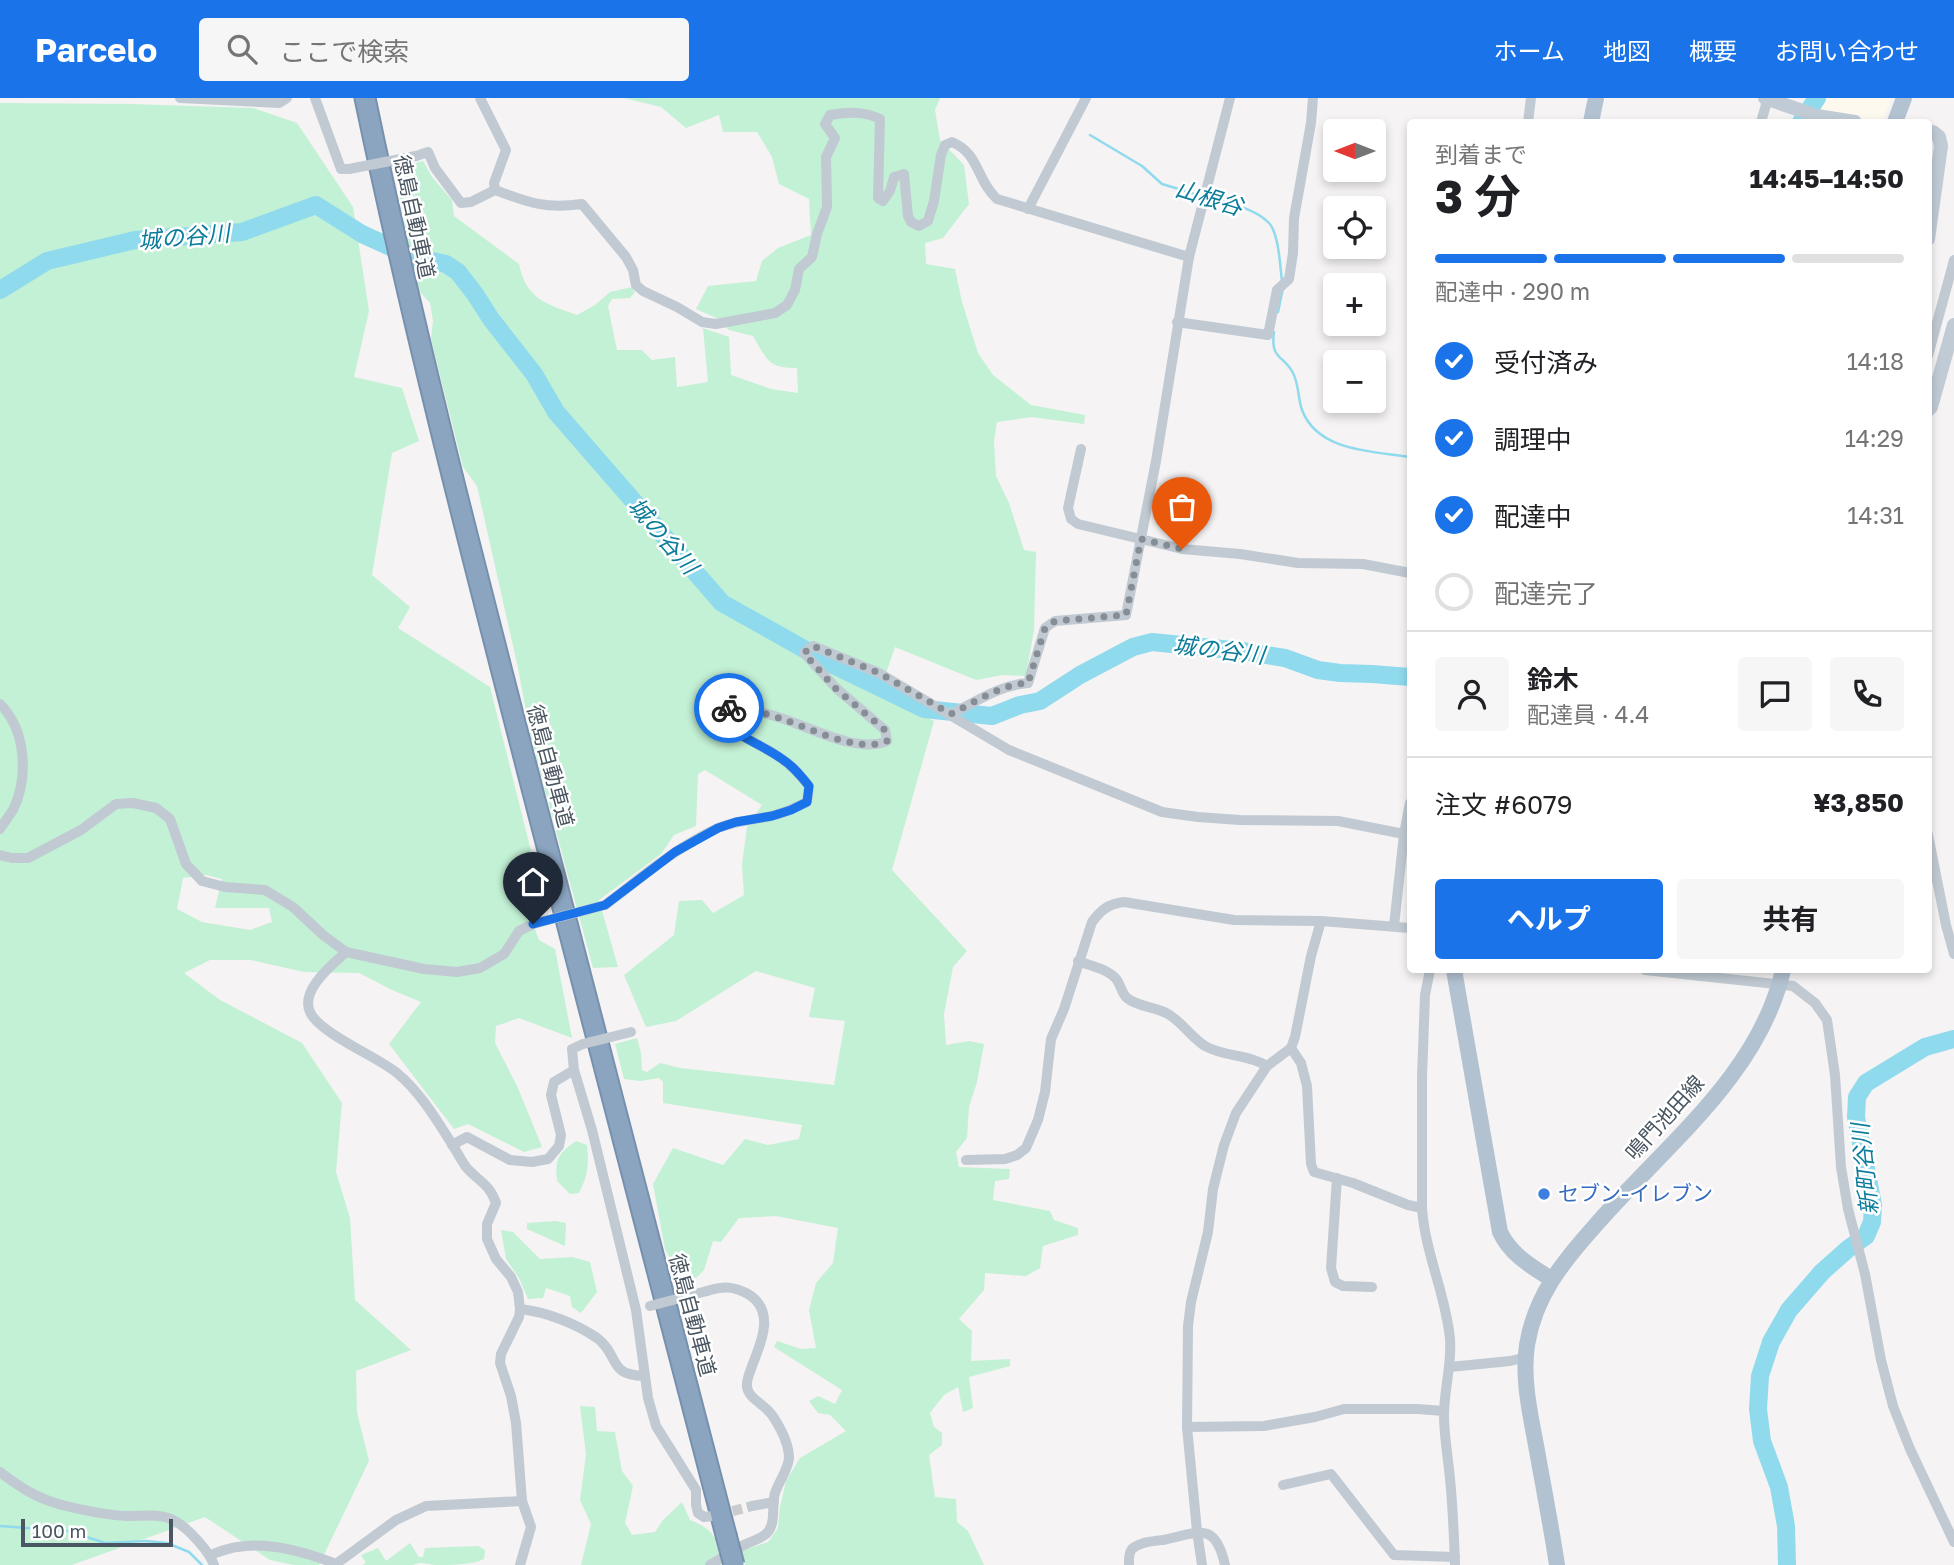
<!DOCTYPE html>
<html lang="ja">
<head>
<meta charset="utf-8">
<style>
	body { margin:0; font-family:"Golos Text","Noto Sans JP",sans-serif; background:#f6f6f6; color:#202124; height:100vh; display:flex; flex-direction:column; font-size:26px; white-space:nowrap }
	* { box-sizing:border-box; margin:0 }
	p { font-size:23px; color:#757577 }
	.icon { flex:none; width:38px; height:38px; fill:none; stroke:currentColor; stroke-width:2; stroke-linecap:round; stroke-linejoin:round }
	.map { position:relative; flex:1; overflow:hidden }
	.side { position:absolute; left:1407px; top:21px; width:525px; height:854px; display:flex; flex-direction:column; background:#fff; border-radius:7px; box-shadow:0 4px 10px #0003 }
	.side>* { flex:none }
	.needle { width:46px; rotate:270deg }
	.fabs { position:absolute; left:1323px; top:21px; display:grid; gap:14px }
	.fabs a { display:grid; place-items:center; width:63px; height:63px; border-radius:7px; background:#fff; box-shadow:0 4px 10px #0003; font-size:35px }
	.scale { position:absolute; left:21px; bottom:18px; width:152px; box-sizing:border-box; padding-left:7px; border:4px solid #4a5661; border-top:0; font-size:19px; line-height:24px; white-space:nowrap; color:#4a5661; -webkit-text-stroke:5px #fff; paint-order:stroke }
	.pin { position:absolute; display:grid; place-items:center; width:60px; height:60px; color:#fff; margin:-72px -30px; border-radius:50% 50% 50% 0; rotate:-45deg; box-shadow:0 0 7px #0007 }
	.pin .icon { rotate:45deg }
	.courier { position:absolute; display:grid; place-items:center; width:70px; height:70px; margin:-35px; border:5px solid #1a73e8; border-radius:50%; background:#fff; color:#222; box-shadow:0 2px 9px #0007 }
	.head em { font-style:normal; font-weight:700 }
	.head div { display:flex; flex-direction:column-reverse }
	.head { display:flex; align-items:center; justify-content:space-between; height:119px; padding:0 28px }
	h1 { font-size:46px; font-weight:700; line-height:52px }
	.bar { display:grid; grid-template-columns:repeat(4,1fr); gap:10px 7px; align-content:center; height:84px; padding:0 28px }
	.bar i { height:9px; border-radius:5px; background:#e0e0e0 }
	.bar .selected { background:#1a73e8 }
	.bar p { grid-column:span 4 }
	.line { display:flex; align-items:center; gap:18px; padding:0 28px; border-top:2px solid #e0e0e0 }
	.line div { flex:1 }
	.round { display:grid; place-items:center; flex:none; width:74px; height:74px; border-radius:7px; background:#f6f6f6 }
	ol { padding:0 28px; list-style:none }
	li { display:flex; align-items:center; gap:21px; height:77px }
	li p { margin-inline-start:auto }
	li .icon { padding:7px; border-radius:50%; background:#1a73e8; color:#fff; stroke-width:4 }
	li:last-child { color:#757577 }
	li i { width:38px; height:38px; border:4px solid #e0e0e0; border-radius:50% }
	.cta { display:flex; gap:14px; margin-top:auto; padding:14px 28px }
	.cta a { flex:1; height:80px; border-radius:7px; background:#1a73e8; color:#fff; font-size:28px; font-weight:700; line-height:80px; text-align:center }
	.cta a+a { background:#f6f6f6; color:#202124 }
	header { display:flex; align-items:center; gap:42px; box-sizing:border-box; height:98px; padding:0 35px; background:#1a73e8; color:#fff }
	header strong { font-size:33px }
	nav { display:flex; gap:38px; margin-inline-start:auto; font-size:24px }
	.search { width:490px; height:63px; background:#f6f6f6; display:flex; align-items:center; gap:18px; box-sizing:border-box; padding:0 24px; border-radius:7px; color:#757577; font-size:26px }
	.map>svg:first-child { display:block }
</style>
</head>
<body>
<header>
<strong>Parcelo</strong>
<div class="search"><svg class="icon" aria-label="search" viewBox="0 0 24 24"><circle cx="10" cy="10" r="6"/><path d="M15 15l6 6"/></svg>ここで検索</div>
<nav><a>ホーム</a><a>地図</a><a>概要</a><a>お問い合わせ</a></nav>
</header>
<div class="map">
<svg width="1954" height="1467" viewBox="0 0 1954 1467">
	<rect width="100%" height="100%" fill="#f5f3f3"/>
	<path fill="#fdf9ef" d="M 1826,0 L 1891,0 L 1883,24 L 1819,15 Z"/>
	<g fill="#c3f1d5" fill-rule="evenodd">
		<path d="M 624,0 L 940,0 L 935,12 L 940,42 L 964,67 L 969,106 L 943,140 L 925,145 L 926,166 L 955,171 L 962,204 L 978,255 L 993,277 L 1031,307 L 1085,317 L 1084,326 L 1031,319 L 997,324 L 994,343 L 996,378 L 1009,405 L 1024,452 L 1036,454 L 1034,532 L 1026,578 L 1003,577 L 976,582 L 895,549 L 880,593 L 934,623 L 892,772 L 967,853 L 953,869 L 944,916 L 946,947 L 969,943 L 984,946 L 977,984 L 969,1009 L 967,1040 L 956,1054 L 959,1069 L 1010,1071 L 1009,1081 L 995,1083 L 993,1102 L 1050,1113 L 1054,1122 L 1078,1130 L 1078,1137 L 1043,1148 L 1040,1170 L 1026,1178 L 985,1175 L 984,1192 L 959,1221 L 972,1233 L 971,1263 L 1010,1261 L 1010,1268 L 969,1279 L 973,1310 L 963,1314 L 958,1289 L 944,1297 L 930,1315 L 934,1329 L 942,1335 L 942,1347 L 929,1357 L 935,1399 L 956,1401 L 957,1424 L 968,1433 L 984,1467 L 745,1467 L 741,1453 L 768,1444 L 778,1430 L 780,1409 L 786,1383 L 800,1360 L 846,1333 L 830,1317 L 818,1315 L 809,1303 L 818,1298 L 835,1306 L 842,1292 L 774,1249 L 777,1243 L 801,1251 L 816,1250 L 809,1212 L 816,1185 L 833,1165 L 838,1130 L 776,1118 L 739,1120 L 721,1144 L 713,1143 L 704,1172 L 696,1180 L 677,1174 L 665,1151 L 653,1086 L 673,1050 L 723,1067 L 745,1041 L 768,1047 L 799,1041 L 802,1027 L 663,1005 L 663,984 L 659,980 L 640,983 L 624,981 L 615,946 L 637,940 L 641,955 L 642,972 L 647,974 L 660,965 L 680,970 L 834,987 L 845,923 L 809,919 L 815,890 L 756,873 L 676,923 L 646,929 L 624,877 L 674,837 L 679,803 L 702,802 L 713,815 L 744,797 L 742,766 L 747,729 L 762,707 L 705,672 L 698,676 L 696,728 L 674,737 L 661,756 L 599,802 L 618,869 L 593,870 L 531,640 L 518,570 L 477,388 L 463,369 L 431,241 L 433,223 L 430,205 L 420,194 L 409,152 L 395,71 L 423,63 L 432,79 L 452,102 L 454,118 L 519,166 C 526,201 546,206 577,217 L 595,207 L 610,194 L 632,189 L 635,194 L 630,200 L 612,201 L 608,208 L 617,252 L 642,252 L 652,262 L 675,259 L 677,289 L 708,284 L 703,230 L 729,239 L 731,277 L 771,291 L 798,295 L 797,270 C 767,270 767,261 753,238 L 729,232 L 716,220 L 696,211 L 708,188 L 756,183 L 762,163 L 778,150 L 811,137 L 809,101 L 779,86 L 772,59 L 757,34 L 723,34 L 719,17 L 686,30 L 661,9 Z"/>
		<path d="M 0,5 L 131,6 L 253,10 L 297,25 L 353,109 L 369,213 L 354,279 L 402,290 L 419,343 L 392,355 L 372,477 L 410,509 L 398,530 L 490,589 L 543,801 L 528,813 L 539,842 L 555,851 L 572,940 L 519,920 L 496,928 L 495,945 L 518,990 L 542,1049 L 524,1054 L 468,1026 L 454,1031 L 389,946 L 421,904 L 392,892 L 359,875 L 304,874 L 251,862 L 210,862 L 184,875 L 220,902 L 302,945 L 342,1005 L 336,1074 L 350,1120 L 355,1202 L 411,1252 L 356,1273 L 357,1314 L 369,1363 L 319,1467 L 294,1467 L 270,1462 L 205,1419 L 72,1467 L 0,1467 ZM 206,777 L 222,781 L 215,810 L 269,810 L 272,824 L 250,832 L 202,824 L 177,811 L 183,780 Z"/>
		<path d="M 576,1043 L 587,1047 C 589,1067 588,1077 579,1095 L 570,1096 L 557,1083 C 555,1061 557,1057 576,1043 Z"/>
		<path d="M 556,1123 L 566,1125 L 565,1148 L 527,1131 L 527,1125 Z"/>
		<path d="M 501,1132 L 513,1134 L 540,1161 L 572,1159 L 590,1164 L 597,1194 L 581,1215 L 572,1209 L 570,1198 L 546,1190 L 543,1200 L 528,1201 L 519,1180 L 506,1161 Z"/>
		<path d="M 580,1308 L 595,1309 L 597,1333 L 615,1334 L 622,1373 L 633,1388 L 625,1425 L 632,1437 L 655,1434 L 663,1422 L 682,1404 L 690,1422 C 718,1434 715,1439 721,1467 L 581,1467 L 591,1426 L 580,1402 L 586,1356 Z"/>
		<path d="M 410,1445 L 419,1459 L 423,1459 L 425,1450 L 478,1448 L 485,1452 L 484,1461 C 472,1467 450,1467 435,1467 C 427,1466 421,1463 413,1467 L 362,1467 L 366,1465 L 361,1457 L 378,1450 L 386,1463 Z"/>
	</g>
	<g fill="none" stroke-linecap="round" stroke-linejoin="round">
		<g stroke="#90daee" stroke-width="2.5">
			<path d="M 1090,37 L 1142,68 L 1162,86 L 1202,98"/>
			<path d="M 1209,99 C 1227,105 1255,110 1269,125 C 1279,136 1280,168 1282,183"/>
			<path d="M 1278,214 L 1283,190"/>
			<path d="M 1274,234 C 1270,262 1284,257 1293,275 C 1299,286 1298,301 1302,312 C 1318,354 1373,353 1410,359"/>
			<path d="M 0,1428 L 69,1433 L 105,1445 L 146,1443 L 167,1445 L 189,1454 L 202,1467"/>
		</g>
		<g stroke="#90daee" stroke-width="18">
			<path d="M 1801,24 L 1817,0"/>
			<path d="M 0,192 L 47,163 L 135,142 L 242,134 L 316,107 L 362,136 L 410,158 L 446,166 L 458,174 L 475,196 L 491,221 L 534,276 L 556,314 L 722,505 L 829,565 L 924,611 L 992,618 L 1020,607 L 1040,603 L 1080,577 L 1133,549 L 1152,544 L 1242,553 L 1285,560 L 1318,572 L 1340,575 L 1372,576 L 1410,579"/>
			<path d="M 1787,1467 L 1786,1428 L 1779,1389 L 1762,1343 L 1758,1311 L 1760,1278 L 1771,1244 L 1789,1212 L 1822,1174 L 1849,1150 L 1866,1138 L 1872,1124 L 1873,1107 L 1856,1019 L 1857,999 L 1866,985 L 1925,949 L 1954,941"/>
		</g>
		<path stroke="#caccce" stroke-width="10" stroke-dasharray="10 5" stroke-linecap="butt" d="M 718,1417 L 752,1408"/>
		<g stroke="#7690ad" stroke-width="23">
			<path id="motorway" d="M 365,0 C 414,236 475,469 535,702 C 598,947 662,1192 726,1437"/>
		</g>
		<g stroke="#c1cad2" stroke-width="10">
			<path d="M 180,0 L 279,5 L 287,0"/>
			<path d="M 315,0 L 341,71 L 349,71"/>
			<path d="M 480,0 L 506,52 L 494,85 L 495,92"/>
			<path d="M 1528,24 L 1531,0"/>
			<path d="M 1761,24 L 1768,0"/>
			<path d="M 416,58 L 428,54 L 435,70 L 461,105 L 471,104 L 495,92 C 530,105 545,111 582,106 L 626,159 L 633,172 L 636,187 L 643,193 L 677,209 L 702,224 L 716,226 L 775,215 L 787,207 L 795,192 L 799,171 L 812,159 L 817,136 L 827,109 L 826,59 L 835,40 L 825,26 L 830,17 C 848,14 864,13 880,21 L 878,100 L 883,103 L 890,93 L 894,79 L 904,76 L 908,118 L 911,124 L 919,128 L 928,123 L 934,103 L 941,57 L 945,47 L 952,44 C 980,56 976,82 997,101 L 1189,159"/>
			<path d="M 1028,111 L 1086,0"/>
			<path d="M 1177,224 L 1268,237 L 1277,192 L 1289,181 L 1293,155 L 1294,120 L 1311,25 L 1313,0"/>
			<path d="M 1928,258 L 1954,162"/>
			<path d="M 1081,351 L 1068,410 L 1071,421 L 1078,426 L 1182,451 L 1240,456 L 1298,465 L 1363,466 L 1410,475"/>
			<path d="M 0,606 C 26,632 29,679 13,712 C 9,718 4,725 0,731"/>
			<path d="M 951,616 C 976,604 999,587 1028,585 L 1045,530 L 1055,523 L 1126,517 L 1156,363 L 1189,159 L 1230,0"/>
			<path d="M 1928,737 L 1946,827 L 1954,856"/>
			<path d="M 0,757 L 12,760 L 28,760 L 81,732 L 116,706 L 133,705 L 156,710 L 170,721 L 186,766 L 202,783 L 225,789 L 265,792 L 293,809 L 323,837 L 346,854 L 424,871 L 457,874 L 480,870 L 504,856 L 519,833 L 533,826"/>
			<path d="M 605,807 C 641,780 676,749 718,730 C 735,723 754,722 771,718 C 784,715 795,710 807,704 L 809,688 C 801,678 793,668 782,661 C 762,646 739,641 723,621 L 726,610 C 745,610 763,614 781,620 C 810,629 857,656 887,643 L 885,632 L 836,590 L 804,555 L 813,548 L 879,575 L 1009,652 L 1162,714 L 1198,719 L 1240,722 L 1338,723 L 1404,736"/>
			<path d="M 1394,828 L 1404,736 L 1410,705"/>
			<path d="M 346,854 C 332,867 300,892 310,914 C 319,935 378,959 397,975 C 420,994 436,1021 452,1046 C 457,1054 461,1062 466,1069 C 479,1084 489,1085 496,1105 L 487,1126 L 487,1141 L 496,1161 L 511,1179 L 518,1194 L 520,1211 L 519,1219 L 501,1256 L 500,1265 L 511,1298 L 516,1325 L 522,1403 L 531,1429 L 520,1467"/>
			<path d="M 1078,863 C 1091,868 1109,871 1117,882 C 1121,888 1122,896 1127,900 C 1138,909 1156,909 1168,916 C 1182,924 1191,939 1205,948 C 1224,959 1248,956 1267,968"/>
			<path d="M 1430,872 L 1425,897 L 1422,979 L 1422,1110 C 1425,1155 1446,1197 1450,1241 C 1452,1267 1444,1291 1444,1317 C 1444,1338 1448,1359 1450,1381 C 1453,1409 1454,1438 1455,1467"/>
			<path d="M 1645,872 L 1793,888 L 1815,905 L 1827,922 L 1835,977 L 1841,1069 L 1848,1111 L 1865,1176 L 1881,1262 L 1893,1308 L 1910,1351 L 1954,1444"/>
			<path d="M 583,946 L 572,951 L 574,972 L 592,1032 L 636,1212 L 648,1300 L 656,1328 L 696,1392 L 696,1407 L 698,1415 L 704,1419 L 712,1418"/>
			<path d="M 1291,950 L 1301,965 L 1307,988 L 1311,1066 L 1314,1074 L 1353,1085 L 1408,1107 L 1422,1110"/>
			<path d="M 452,1047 L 467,1039 L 510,1062 L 532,1064 L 548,1061 L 559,1048 L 561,1037 L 551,997 L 554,984 L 574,972"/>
			<path d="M 966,1062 L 1005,1061 L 1017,1057 L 1026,1050 L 1038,1022 L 1045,994 L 1051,941 L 1064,911 L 1092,824 C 1101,812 1108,806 1124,804 L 1234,822 L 1321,823 L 1410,830"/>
			<path d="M 1337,1080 L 1331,1170 L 1335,1184 L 1343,1188 L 1372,1189"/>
			<path d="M 707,1193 C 724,1188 733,1188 748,1196 C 776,1213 761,1245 752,1268 C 750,1275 746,1281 747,1289 C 749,1302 767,1307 774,1320 C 781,1331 789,1346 789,1360 C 788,1372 779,1383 775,1395 C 771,1407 777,1426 766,1436 C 760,1441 750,1444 742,1448 C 731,1453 721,1461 710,1467"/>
			<path d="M 520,1211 C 546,1214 575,1225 597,1240 C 620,1257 607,1277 644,1278"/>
			<path d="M 1450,1269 L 1510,1263 L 1527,1259"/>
			<path d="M 1187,1329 L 1264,1328 L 1315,1319 L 1344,1311 L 1417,1311 L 1444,1313"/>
			<path d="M 0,1374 C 21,1390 36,1400 62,1407 C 82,1412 106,1417 127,1418 C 142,1418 161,1415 175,1423 C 188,1430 209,1453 214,1467"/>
			<path d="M 1283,1387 L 1331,1376 L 1394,1457 L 1455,1459"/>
			<path d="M 752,1408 L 774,1404"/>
			<path d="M 210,1457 C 219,1454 228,1450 237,1449 C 270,1443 306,1454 336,1466 L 396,1422 L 426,1408 L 522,1403"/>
			<path d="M 1129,1467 C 1129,1462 1128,1456 1132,1451 C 1140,1444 1153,1443 1163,1442 C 1198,1435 1215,1422 1225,1467"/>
			<path d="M 1202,1467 L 1197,1433 L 1187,1329 L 1188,1228 L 1191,1204 L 1208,1134 L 1213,1091 L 1224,1047 L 1236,1015 L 1267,968 L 1291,950 L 1295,939 L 1311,858 L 1321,823"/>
		</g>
		<g stroke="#c1cbd6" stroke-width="14">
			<path d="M 1765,0 L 1817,18 L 1855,24"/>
			<path d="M 1928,33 L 1933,34 L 1939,39 L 1941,48 L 1928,141"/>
			<path d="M 1928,312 L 1931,309 L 1954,227"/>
		</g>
		<g stroke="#b3c2d1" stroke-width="16">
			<path d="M 1591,24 L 1596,0"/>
			<path d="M 1895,24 L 1904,0"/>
			<path d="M 1454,872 L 1500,1134 C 1511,1157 1531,1168 1551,1181"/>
			<path d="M 1557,1467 C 1551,1427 1543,1387 1536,1347 C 1530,1315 1522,1280 1527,1247 C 1535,1198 1562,1165 1594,1129 C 1662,1050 1759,978 1783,872"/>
		</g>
		<use href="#motorway" stroke="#8ba5c1" stroke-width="19"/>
		<g stroke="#7690ad" stroke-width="23" stroke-linecap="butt">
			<path id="motorway-bridge" d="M 726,1437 L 734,1467"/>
		</g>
		<g stroke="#c1cad2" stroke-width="10">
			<path d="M 349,71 L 416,58"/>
			<path d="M 533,826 L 605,807"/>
			<path d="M 583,946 L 631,934"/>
			<path d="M 650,1208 L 707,1193"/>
		</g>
		<use href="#motorway-bridge" stroke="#8ba5c1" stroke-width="19"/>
	</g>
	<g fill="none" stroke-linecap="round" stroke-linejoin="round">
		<path stroke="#868d94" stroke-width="7" stroke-dasharray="0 12.6" d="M 729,610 C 747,611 765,615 782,621 C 811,630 858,656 887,643 L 885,632 L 835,590 L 804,555 L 813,548 L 879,575 L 951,616 C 976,604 999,587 1028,585 L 1045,530 L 1055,523 L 1126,517 L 1141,441 L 1182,451"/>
		<path stroke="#1a73e8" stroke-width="9" d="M 533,826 L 605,807 L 675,754 L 718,730 L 736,724 L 772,718 L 791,712 L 807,704 L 809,688 C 801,678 793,668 782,661 C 762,646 739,641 723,621 L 726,610 L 729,610"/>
	</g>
	<circle fill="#3f7fe0" stroke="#fff" stroke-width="2.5" cx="1544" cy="1096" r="7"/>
	<g text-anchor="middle" stroke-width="5" stroke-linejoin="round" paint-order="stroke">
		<g font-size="21" fill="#4a5661" stroke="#fff">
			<text transform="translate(414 119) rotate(78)" y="7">徳島自動車道</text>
			<text transform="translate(550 668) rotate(75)" y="7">徳島自動車道</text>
			<text transform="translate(1665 1020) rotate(-48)" y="7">鳴門池田線</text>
			<text transform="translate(692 1217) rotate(75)" y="7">徳島自動車道</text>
		</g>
		<g font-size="21" fill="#366cbe" stroke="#fff" text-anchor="start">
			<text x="1558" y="1103">セブン-イレブン</text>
		</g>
		<g font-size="23" font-style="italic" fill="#0c7c9b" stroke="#fff">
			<text transform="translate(1209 100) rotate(17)" y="8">山根谷</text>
			<text transform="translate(184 139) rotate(-5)" y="8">城の谷川</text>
			<text transform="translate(663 438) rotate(49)" y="8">城の谷川</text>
			<text transform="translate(1219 552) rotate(7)" y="8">城の谷川</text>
			<text transform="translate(1865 1071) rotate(-96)" y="8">新町谷川</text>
		</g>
	</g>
</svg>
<div class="fabs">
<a><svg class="needle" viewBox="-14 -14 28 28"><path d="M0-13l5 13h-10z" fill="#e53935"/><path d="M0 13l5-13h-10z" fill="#757577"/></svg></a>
<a><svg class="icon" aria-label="locate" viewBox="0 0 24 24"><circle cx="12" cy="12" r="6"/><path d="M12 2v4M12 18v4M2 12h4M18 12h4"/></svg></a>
<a>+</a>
<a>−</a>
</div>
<div class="scale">100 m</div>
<div class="pin" style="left:1182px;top:451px;background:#ea580c"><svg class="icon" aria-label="bag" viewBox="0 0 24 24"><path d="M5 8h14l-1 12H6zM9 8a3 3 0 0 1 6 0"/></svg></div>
<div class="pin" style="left:533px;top:826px;background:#1f2937"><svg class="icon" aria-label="home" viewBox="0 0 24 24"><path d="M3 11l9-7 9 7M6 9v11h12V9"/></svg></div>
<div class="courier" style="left:729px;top:610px"><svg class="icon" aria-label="bike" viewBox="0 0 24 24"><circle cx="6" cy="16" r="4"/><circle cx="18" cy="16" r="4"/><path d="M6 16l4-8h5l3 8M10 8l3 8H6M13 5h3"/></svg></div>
<section class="side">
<div class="head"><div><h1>3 分</h1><p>到着まで</p></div><em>14:45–14:50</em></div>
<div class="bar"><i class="selected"></i><i class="selected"></i><i class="selected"></i><i></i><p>配達中 · 290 m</p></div>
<ol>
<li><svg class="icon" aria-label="check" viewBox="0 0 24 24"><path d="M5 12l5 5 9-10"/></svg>受付済み<p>14:18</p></li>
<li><svg class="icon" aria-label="check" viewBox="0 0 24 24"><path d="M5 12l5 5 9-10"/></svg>調理中<p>14:29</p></li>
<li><svg class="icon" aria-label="check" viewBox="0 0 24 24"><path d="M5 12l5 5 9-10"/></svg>配達中<p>14:31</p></li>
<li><i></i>配達完了</li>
</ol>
<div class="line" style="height:126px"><a class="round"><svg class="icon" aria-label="person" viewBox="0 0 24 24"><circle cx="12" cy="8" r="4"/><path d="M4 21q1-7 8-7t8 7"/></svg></a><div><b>鈴木</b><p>配達員 · 4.4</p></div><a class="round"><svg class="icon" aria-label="chat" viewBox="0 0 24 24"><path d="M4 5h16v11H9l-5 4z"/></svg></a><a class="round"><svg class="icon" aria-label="phone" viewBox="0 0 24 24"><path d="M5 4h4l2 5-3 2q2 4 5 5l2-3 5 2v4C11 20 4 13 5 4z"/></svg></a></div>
<div class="line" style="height:91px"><div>注文 #6079</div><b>¥3,850</b></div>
<div class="cta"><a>ヘルプ</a><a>共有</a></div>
</section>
</div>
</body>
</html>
